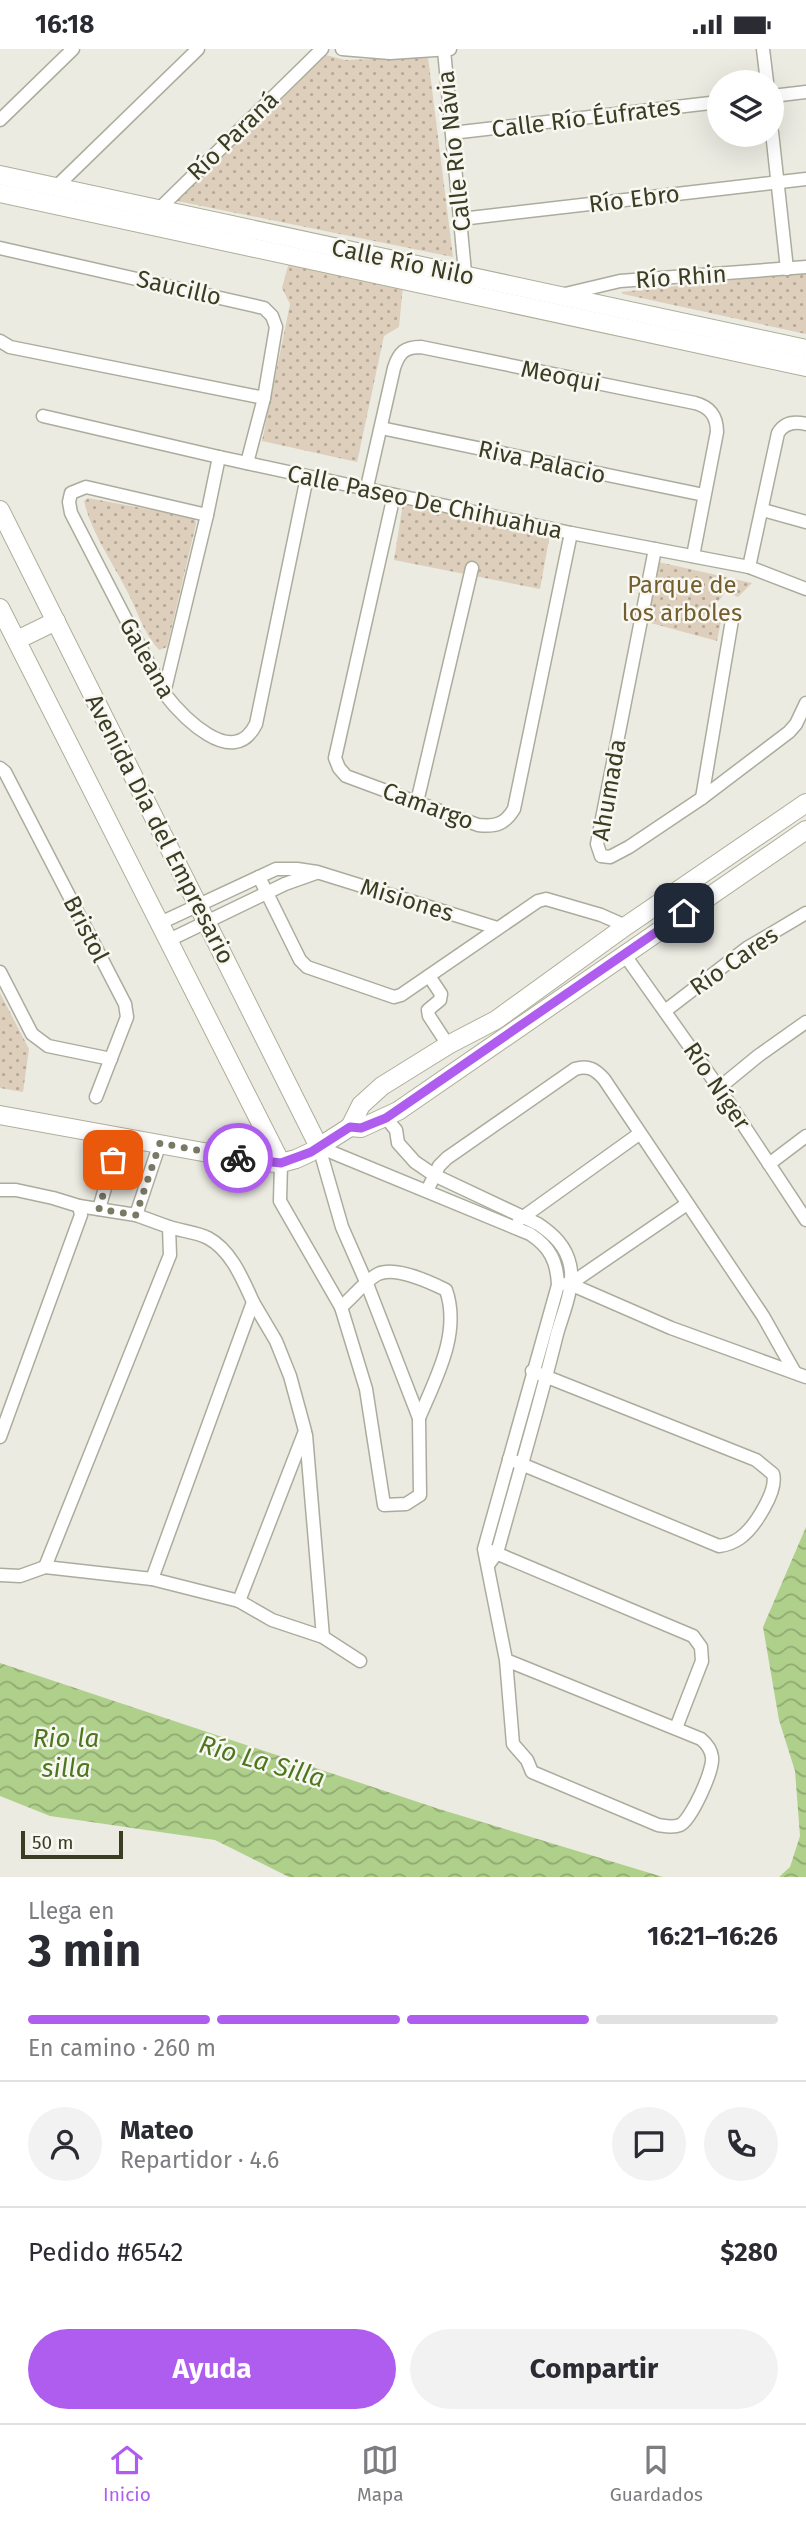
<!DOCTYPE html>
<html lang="es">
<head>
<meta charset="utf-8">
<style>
	body { margin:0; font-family:"Fira Sans",sans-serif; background:#f2f2f3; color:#2b2b33; height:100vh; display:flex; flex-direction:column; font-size:26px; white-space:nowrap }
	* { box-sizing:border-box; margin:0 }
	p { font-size:23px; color:#7c7c81 }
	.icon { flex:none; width:38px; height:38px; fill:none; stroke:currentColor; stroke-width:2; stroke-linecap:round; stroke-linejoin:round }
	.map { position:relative; height:1828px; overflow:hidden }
	.sheet { display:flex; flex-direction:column; background:#fff; flex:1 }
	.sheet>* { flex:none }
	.buttons { position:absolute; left:707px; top:21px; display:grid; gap:14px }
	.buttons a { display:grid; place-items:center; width:77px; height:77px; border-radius:50%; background:#fff; box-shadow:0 7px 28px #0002; font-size:35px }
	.scale { position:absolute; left:21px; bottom:18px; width:102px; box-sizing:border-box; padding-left:7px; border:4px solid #3b3d22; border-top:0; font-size:19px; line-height:24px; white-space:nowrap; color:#3b3d22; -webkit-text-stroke:5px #f8f7f2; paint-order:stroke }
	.pin { position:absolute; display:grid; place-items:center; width:60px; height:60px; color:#fff; margin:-30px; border-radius:14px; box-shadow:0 4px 10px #0006 }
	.courier { position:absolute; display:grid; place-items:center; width:70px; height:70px; margin:-35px; border:5px solid #af5def; border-radius:50%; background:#fff; color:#222; box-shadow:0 2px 9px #0007 }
	.headline em { font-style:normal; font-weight:700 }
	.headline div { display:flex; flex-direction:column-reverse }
	.headline { display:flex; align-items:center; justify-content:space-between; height:119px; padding:0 28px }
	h1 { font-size:46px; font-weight:700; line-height:52px }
	.bar { display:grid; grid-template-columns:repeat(4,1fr); gap:10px 7px; align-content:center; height:84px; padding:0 28px }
	.bar i { height:9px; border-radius:5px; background:#e1e1e2 }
	.bar .selected { background:#af5def }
	.bar p { grid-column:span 4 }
	.line { display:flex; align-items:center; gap:18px; padding:0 28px; border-top:2px solid #e1e1e2 }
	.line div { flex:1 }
	.round { display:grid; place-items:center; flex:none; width:74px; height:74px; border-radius:37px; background:#f2f2f3 }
	.action { display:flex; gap:14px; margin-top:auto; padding:14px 28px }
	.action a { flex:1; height:80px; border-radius:42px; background:#af5def; color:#fff; font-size:28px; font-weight:700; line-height:80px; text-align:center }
	.action a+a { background:#f2f2f3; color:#2b2b33 }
	.status { display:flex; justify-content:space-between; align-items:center; height:49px; padding:0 35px; background:#fff; direction:ltr }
	.status svg { height:19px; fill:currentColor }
	.tabs { display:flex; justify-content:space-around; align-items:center; height:98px; border-top:2px solid #e1e1e2; background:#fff; font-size:19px; color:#7c7c81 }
	.tabs a { display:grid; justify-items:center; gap:4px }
	.tabs .selected { color:#af5def }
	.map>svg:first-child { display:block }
</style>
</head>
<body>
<div class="status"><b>16:18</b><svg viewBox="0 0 49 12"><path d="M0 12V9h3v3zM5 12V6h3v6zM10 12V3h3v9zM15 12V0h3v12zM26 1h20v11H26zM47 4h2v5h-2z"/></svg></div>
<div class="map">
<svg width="806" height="1828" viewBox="0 0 806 1828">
	<defs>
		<pattern id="grass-dots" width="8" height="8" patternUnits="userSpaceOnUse" patternTransform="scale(1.75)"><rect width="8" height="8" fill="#ddcfbb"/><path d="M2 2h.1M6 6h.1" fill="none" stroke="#b4a998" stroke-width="1.8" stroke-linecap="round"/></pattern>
		<pattern id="water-waves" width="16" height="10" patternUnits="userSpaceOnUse" patternTransform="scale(1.75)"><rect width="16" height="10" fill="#afd08b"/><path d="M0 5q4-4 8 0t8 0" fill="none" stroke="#90aa71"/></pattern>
	</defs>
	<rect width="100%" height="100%" fill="#ecebe2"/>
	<g fill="url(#grass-dots)">
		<path d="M 322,5 L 345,11 L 428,8 L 453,208 L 177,152 Z"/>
		<path d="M 289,213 L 403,237 L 399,278 L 384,287 L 357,413 L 262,392 L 290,255 L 282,239 Z"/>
		<path d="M 806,223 L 806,285 L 623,245 L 621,243 Z"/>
		<path d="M 88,449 L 195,469 L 196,475 L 167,598 L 159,601 C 143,584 137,560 126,540 C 111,511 91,483 84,452 Z"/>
		<path d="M 403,454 L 550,485 L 540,540 L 394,511 Z"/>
		<path d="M 654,512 L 752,534 L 738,548 L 726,543 L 715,556 L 722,567 L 717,592 L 647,573 Z"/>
		<path d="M 0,944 L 29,1000 L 23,1043 L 0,1039 Z"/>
	</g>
	<g fill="url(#water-waves)">
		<path d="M 806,1478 L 806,1828 L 779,1828 L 790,1818 L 800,1787 L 795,1722 L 779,1671 L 763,1578 Z"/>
		<path d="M 0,1614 L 439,1760 L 663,1828 L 289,1828 L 215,1791 L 50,1767 L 0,1747 Z"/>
	</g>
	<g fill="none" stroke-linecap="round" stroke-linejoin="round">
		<g stroke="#acac9d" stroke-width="15">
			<g id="street">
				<path d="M 342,0 L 390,4 L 450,0"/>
				<path d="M 763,0 L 767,33"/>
				<path d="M 444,1 L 466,234"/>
				<path d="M 772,47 L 806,43"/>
				<path d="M 0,71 L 73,0"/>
				<path d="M 772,83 L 787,220"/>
				<path d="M 452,84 L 719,53"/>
				<path d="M 56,138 L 198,0"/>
				<path d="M 155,164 L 322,0"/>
				<path d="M 461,170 L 806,130"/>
				<path d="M 0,199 L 264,259 L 272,267 L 276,278 L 264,349 L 247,414"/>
				<path d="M 561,246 L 620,232 L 806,218"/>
				<path d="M 0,292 L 10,298 L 264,349"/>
				<path d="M 43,367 L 219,408 L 571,484 L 749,518 L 806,540"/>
				<path d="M 381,379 L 704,446"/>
				<path d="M 367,438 L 394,319 C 399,303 405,298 421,298 L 695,354 C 710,358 717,367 717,383 L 693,507"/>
				<path d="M 394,446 L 335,709 L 339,719 L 346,727 L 478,776 C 496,778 505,775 514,760 L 571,484"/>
				<path d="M 763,461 L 806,473"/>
				<path d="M 207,466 L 86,438 L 71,444 L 69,453 L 71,464 L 164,644 C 181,666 233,722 256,675 L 307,428"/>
				<path d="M 655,500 L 597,795 L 601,807 L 610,808 L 629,798 L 702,749 L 789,683 L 796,675 L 806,654"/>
				<path d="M 749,518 L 778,384 C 784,374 794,372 806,375"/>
				<path d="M 164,644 L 207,466 L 219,408"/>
				<path d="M 0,719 L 5,723 L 125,955 L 127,968 L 96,1048"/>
				<path d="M 702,749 L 732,571"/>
				<path d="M 417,753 L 472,519"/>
				<path d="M 259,828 L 300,911 L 307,918 L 394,948 L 401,946 L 538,852 L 546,850 L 601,866 L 626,877"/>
				<path d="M 158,875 L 276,820 L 297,820 L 317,823 L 497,879"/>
				<path d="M 167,892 L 285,835 L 316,824"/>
				<path d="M 624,905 L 719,1039 L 806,1171"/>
				<path d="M 0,923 L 32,985 L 48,997 L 111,1010"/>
				<path d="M 429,927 L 441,945 L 440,951 L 428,961 L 429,967 L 448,996"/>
				<path d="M 665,962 L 747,899 L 806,864"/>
				<path d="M 719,1039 L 758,1007 L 806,973"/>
				<path d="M 386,1069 L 396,1081 L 398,1094 L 415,1113 L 434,1126 L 538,1175 C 553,1185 566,1197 570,1216 C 575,1237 563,1264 557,1285 C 539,1358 517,1431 497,1504 L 488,1516"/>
				<path d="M 319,1098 L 530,1185 C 550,1198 557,1212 558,1236 L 484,1500 L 506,1611 L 513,1695 L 527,1711 L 532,1723 L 658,1776 C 665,1777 673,1779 680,1776 C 691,1771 714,1721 712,1708 C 711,1700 707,1695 701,1690 L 506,1611"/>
				<path d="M 281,1114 L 280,1152 L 341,1258 L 366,1340 L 384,1456 L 406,1455 L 420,1446 L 419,1369 L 367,1235 L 342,1178 L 319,1098"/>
				<path d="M 769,1115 L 806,1087"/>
				<path d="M 0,1141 L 16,1141 L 53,1149 L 79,1157 L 136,1166 L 169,1178 L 170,1206 L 45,1518"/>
				<path d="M 427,1142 L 439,1117 L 447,1109 L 575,1020 C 588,1016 595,1020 604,1030 L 763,1267 L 794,1322"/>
				<path d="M 99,1160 L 120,1086"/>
				<path d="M 136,1166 L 160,1094"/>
				<path d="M 519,1171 L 639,1085"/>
				<path d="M 565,1235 L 570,1235 L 671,1279 L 806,1328"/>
				<path d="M 570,1235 L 687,1155"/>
				<path d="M 341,1258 C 351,1250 367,1230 378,1225 C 395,1217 430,1233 446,1241 C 461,1284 436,1329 419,1369"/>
				<path d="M 306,1386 L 323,1588"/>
				<path d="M 0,1388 L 81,1166 L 79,1157"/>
				<path d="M 509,1410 L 719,1497 C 727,1496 733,1494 740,1489 C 754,1479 778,1442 773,1425 L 756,1411 L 532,1322"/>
				<path d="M 491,1502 L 693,1587 L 701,1598 L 702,1612 L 676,1679"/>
				<path d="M 0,1526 L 20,1527 L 45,1518 L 152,1530 L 239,1552 L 272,1571 L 323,1588 L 360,1612"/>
				<path d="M 152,1530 L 253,1253 C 243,1231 231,1201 208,1189 C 197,1183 181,1182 169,1178"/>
				<path d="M 239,1552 L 305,1382 L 290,1327 L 276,1292 L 253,1253"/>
			</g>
		</g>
		<g stroke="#aeae98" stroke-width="20">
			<g id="secondary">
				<path d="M 0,126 L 806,300"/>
				<path d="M 0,144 L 806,318"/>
				<path d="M 0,461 L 319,1098"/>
				<path d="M 0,559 L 281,1114"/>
				<path d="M 17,591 L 56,572"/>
				<path d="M 0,1066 L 258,1113 L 281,1114 L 296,1110 L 311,1103 L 350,1078"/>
				<path d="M 350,1078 L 361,1056 L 382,1037 L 448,996 L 496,971 L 626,877 L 806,754"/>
				<path d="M 350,1078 L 361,1079 L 398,1062 L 806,781"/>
			</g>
		</g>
		<use href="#street" stroke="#fff" stroke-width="12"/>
		<use href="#secondary" stroke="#fff" stroke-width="18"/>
	</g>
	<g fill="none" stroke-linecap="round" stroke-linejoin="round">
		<path stroke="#797a65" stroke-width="7" stroke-dasharray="0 12.6" d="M 113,1111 L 99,1160 L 136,1166 L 160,1094 L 238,1109"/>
		<path stroke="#af5def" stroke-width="9" d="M 238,1109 L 281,1114 L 311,1103 L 350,1078 L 361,1079 L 386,1069 L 684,864"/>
	</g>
	<g text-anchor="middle" stroke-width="5" stroke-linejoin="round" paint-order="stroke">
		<g font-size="24" fill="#3b3d22" stroke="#f8f7f2">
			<text transform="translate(586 69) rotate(-7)" y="8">Calle Río Éufrates</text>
			<text transform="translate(233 87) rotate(-44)" y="8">Río Paraná</text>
			<text transform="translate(454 102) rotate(-96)" y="8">Calle Río Návia</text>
			<text transform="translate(634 150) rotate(-7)" y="8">Río Ebro</text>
			<text transform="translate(403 213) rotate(12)" y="8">Calle Río Nilo</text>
			<text transform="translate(681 228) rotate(-4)" y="8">Río Rhin</text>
			<text transform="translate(179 239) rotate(13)" y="8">Saucillo</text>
			<text transform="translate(561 327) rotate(11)" y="8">Meoqui</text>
			<text transform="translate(542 413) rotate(12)" y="8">Riva Palacio</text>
			<text transform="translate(425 453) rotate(12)" y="8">Calle Paseo De Chihuahua</text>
			<text transform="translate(147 609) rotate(61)" y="8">Galeana</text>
			<text transform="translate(609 741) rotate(-80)" y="8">Ahumada</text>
			<text transform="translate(428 757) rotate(20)" y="8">Camargo</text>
			<text transform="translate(160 780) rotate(63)" y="8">Avenida Día del Empresario</text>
			<text transform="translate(407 851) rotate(17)" y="8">Misiones</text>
			<text transform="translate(86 880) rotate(63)" y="8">Bristol</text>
			<text transform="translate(734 912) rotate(-35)" y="8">Río Cares</text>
			<text transform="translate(717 1037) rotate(56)" y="8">Río Níger</text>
		</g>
		<g font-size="24" fill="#735e2d" stroke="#f8f7f2">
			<text x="682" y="544">Parque de<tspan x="682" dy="28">los arboles</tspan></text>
		</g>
		<g font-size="26" font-style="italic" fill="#4c771e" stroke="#f8f7f2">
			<text x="66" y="1698">Rio la<tspan x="66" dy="30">silla</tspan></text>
			<text transform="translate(262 1712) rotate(16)" y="9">Río La Silla</text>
		</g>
	</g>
</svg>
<div class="buttons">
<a><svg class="icon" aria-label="layers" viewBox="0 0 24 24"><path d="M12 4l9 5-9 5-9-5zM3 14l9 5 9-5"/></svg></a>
</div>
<div class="scale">50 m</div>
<div class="pin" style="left:113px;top:1111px;background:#ea580c"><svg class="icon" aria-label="bag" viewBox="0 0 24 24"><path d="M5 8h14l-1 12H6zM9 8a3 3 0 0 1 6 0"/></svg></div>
<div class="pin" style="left:684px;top:864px;background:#1f2937"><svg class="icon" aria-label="home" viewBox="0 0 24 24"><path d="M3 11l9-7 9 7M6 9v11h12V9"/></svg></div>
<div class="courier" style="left:238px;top:1109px"><svg class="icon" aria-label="bike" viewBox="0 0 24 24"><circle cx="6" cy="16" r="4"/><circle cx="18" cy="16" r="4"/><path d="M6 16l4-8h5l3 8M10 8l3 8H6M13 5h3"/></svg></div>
</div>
<section class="sheet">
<div class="headline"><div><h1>3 min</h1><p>Llega en</p></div><em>16:21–16:26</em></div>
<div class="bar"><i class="selected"></i><i class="selected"></i><i class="selected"></i><i></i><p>En camino · 260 m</p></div>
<div class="line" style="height:126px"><a class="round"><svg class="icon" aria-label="person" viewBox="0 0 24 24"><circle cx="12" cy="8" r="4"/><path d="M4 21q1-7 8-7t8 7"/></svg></a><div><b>Mateo</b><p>Repartidor · 4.6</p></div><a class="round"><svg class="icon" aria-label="chat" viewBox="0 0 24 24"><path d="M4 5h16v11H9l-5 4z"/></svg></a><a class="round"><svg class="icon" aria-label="phone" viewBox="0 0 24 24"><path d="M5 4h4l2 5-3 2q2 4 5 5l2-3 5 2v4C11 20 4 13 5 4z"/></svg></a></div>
<div class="line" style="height:91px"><div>Pedido #6542</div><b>$280</b></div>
<div class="action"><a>Ayuda</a><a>Compartir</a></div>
</section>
<nav class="tabs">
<a class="selected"><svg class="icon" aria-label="home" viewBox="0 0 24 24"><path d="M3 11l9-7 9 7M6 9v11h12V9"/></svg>Inicio</a>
<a><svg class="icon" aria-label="map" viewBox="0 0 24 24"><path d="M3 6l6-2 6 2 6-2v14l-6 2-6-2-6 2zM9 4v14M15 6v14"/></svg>Mapa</a>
<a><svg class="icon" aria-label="saved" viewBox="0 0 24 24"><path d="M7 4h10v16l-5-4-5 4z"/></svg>Guardados</a>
</nav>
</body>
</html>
